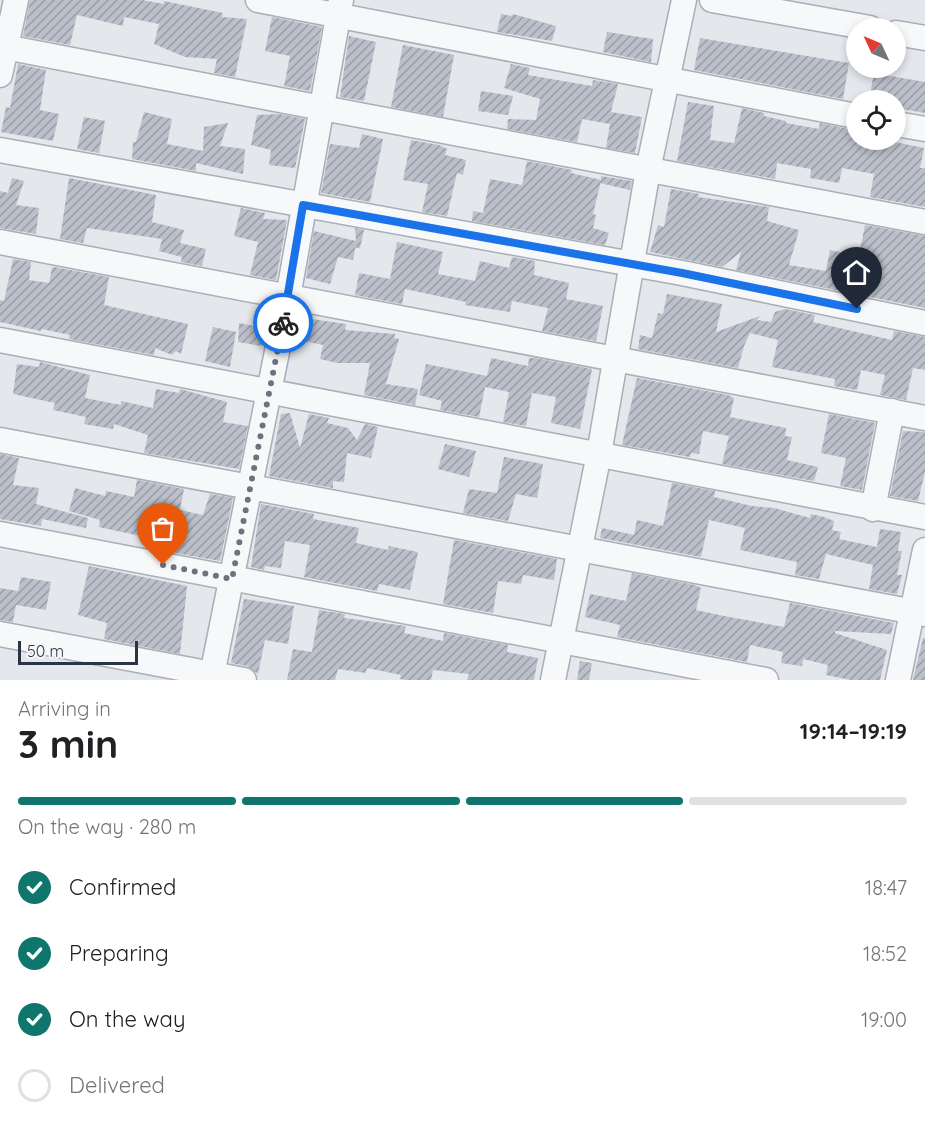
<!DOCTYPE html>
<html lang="en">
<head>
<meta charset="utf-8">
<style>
	body { margin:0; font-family:Quicksand,sans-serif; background:#f6f6f6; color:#202124; height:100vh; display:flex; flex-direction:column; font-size:22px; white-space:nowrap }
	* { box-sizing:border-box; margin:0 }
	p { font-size:20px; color:#757577 }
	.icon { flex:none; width:33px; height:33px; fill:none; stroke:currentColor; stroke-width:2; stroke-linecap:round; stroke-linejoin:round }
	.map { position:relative; height:680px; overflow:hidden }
	.side { display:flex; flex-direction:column; background:#fff; flex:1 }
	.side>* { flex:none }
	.needle { width:39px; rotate:314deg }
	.tools { position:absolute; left:846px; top:18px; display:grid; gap:12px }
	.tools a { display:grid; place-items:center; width:60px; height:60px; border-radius:50%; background:#fff; box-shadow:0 3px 9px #0003; font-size:30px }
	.scale { position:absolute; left:18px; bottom:15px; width:120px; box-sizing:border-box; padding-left:6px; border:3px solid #2b3445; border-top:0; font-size:16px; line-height:21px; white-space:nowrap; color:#2b3445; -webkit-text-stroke:4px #f4f6f9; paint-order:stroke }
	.pin { position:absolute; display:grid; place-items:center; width:51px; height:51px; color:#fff; margin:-62px -26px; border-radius:50% 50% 50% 0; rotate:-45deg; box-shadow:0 0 6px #0007 }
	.pin .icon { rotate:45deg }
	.courier { position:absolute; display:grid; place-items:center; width:60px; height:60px; margin:-30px; border:4px solid #1a73e8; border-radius:50%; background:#fff; color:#222; box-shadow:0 2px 8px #0007 }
	.headline em { font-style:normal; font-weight:700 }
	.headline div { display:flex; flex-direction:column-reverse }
	.headline { display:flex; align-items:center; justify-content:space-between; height:102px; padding:0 18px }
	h1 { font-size:39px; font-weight:700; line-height:45px }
	.bar { display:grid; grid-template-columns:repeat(4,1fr); gap:9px 6px; align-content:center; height:72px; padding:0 18px }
	.bar i { height:8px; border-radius:4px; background:#e0e0e0 }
	.bar .selected { background:#0f766e }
	.bar p { grid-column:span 4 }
	ol { padding:0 18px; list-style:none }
	li { display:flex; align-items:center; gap:18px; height:66px }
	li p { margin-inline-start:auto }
	li .icon { padding:6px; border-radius:50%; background:#0f766e; color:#fff; stroke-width:4 }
	li:last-child { color:#757577 }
	li i { width:33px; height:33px; border:3px solid #e0e0e0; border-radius:50% }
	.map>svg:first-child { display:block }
</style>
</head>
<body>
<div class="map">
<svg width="925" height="680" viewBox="0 0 925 680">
	<defs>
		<pattern id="building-hatch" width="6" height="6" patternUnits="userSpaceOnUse" patternTransform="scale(1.5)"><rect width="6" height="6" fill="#bbc0ca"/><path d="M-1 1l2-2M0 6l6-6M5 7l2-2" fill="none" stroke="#989da6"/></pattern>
	</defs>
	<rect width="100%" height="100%" fill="#e4e7ec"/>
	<g fill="url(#building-hatch)">
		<path d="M 30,0 L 142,0 L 164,4 L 164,1 L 223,13 L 222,17 L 247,19 L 235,77 L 214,73 L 217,59 L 185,57 L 154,44 L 159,24 L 124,17 L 123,26 L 77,15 L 70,45 L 23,36 Z"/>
		<path d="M 501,14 L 512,16 L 513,14 L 556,26 L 552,41 L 497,32 Z"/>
		<path d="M 272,17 L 322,27 L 310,91 L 284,86 L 290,56 L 265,51 Z"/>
		<path d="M 607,32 L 653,39 L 651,62 L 603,52 Z"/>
		<path d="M 349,36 L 376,42 L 364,101 L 340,97 Z"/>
		<path d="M 700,38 L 849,63 L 843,99 L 694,70 Z"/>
		<path d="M 403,45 L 454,55 L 443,117 L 391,107 Z"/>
		<path d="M 18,64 L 46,70 L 40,110 L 59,114 L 53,141 L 1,132 L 6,107 L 10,108 Z"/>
		<path d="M 511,64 L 530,68 L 528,75 L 592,86 L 593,80 L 618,84 L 611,112 L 642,117 L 635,153 L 606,148 L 610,124 L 582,119 L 577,142 L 507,129 L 508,119 L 536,120 L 540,99 L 504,88 Z"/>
		<path d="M 874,73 L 925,82 L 925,113 L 896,108 L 896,100 L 869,100 Z"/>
		<path d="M 481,91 L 513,96 L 508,115 L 478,111 Z"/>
		<path d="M 688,102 L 714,106 L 710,140 L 734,143 L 742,108 L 764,113 L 764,116 L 786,121 L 786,123 L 819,129 L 820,123 L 849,129 L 848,133 L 856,134 L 856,140 L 885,140 L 924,148 L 920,168 L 925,168 L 925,207 L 870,197 L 874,174 L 842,168 L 839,183 L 810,178 L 811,169 L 777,163 L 775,179 L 677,161 Z"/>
		<path d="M 144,112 L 172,119 L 167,144 L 203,151 L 204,127 L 228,123 L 220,146 L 245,149 L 243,174 L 196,163 L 196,171 L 132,159 L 133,142 L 136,142 Z"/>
		<path d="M 279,114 L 305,119 L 295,168 L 269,165 L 271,150 L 251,145 L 257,115 Z"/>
		<path d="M 84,117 L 105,121 L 99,153 L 77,149 Z"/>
		<path d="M 362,134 L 383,139 L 370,202 L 321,193 L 330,144 L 359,148 Z"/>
		<path d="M 411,140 L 439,145 L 447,149 L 445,155 L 466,160 L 463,175 L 457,173 L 447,216 L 422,212 L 428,184 L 403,180 Z"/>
		<path d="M 527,161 L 572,170 L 571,173 L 601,180 L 601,176 L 632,181 L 630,190 L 600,183 L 601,181 L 593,214 L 596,215 L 593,228 L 609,233 L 605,245 L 472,221 L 473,211 L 483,213 L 490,179 L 522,185 Z"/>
		<path d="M 12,178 L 24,181 L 16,205 L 39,208 L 36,234 L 0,228 L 0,191 L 8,193 Z"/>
		<path d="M 69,178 L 156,195 L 152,222 L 184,230 L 180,243 L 206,249 L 202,266 L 181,262 L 182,257 L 159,251 L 162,239 L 87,228 L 83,243 L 60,239 Z"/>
		<path d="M 671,189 L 699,194 L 698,197 L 769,207 L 767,221 L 799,230 L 789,265 L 826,271 L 830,250 L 859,256 L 865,225 L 925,236 L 925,308 L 736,270 L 741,252 L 722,267 L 650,252 L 658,225 L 664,227 Z"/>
		<path d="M 241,208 L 265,213 L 263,219 L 287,220 L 276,280 L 250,275 L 258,242 L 234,236 Z"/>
		<path d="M 355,228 L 364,230 L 360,248 L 356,248 L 356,244 L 353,260 L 338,257 L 330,284 L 306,278 L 314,231 L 356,241 Z"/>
		<path d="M 397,242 L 443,252 L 438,274 L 475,281 L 480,261 L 509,268 L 512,257 L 535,261 L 534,275 L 569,283 L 566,299 L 603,306 L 596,341 L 542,331 L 548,308 L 512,301 L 510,312 L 465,305 L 466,302 L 405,289 L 402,304 L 355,295 L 359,273 L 390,279 Z"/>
		<path d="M 13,259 L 31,262 L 29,280 L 49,283 L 52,268 L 54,267 L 109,277 L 104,305 L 188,324 L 181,354 L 176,351 L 172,355 L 155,348 L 154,355 L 69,339 L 70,335 L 42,329 L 41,331 L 0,322 L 0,300 L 4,301 Z"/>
		<path d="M 667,294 L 722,304 L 716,332 L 760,316 L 757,320 L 771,322 L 775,312 L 785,309 L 815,315 L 813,322 L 892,340 L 894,331 L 925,337 L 925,370 L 913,368 L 906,400 L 880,395 L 885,375 L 861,370 L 857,390 L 834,386 L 835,379 L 772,367 L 778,340 L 750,333 L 744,346 L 738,368 L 638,349 L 640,335 L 652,338 L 658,313 L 663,314 Z"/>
		<path d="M 298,317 L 346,324 L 345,330 L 395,334 L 394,338 L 399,339 L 386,384 L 418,389 L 415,405 L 364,395 L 370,363 L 337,363 L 320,359 L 323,345 L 294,339 Z"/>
		<path d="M 239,323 L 266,328 L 262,346 L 238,342 Z"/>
		<path d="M 213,327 L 236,332 L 230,367 L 205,361 Z"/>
		<path d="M 491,358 L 528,366 L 529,358 L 535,358 L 592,369 L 580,429 L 551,423 L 556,397 L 532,393 L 526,426 L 503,422 L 509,392 L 485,387 L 479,417 L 440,410 L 442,401 L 419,395 L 426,364 L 487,376 Z"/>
		<path d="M 40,362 L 90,375 L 85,398 L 121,405 L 121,401 L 153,408 L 156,389 L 179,393 L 180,389 L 227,402 L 223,422 L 248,426 L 239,469 L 144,453 L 148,435 L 114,424 L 113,429 L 84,424 L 86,417 L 53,410 L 55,403 L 13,394 L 17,364 L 39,367 Z"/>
		<path d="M 637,378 L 728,395 L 734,398 L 730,417 L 786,428 L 785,436 L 792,437 L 787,460 L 818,467 L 814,481 L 722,464 L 729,436 L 703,431 L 699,454 L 691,453 L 690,457 L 622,445 Z"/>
		<path d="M 290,413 L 300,448 L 309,414 L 329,418 L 327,423 L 348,428 L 357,440 L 365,424 L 378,427 L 371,458 L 347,453 L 344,482 L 333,481 L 333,488 L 269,476 L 281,414 Z"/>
		<path d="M 829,414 L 875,423 L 862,490 L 840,486 L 846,458 L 821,453 Z"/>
		<path d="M 903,431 L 925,432 L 925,472 L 918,501 L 890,496 Z"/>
		<path d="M 445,444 L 476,451 L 469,477 L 438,469 Z"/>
		<path d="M 0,454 L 19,458 L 13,485 L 39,488 L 36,504 L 88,518 L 86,528 L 42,519 L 41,526 L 0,519 Z"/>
		<path d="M 504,457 L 543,464 L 537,498 L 516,494 L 508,521 L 463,513 L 469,489 L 497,493 Z"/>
		<path d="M 137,480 L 184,489 L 180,510 L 203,515 L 210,494 L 233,498 L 220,561 L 148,548 L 150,538 L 99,527 L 100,520 L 69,511 L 75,488 L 105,496 L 106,491 L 134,497 Z"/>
		<path d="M 672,483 L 715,491 L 714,497 L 752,506 L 774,508 L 810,518 L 811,514 L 824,517 L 834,521 L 832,530 L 841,532 L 839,539 L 877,547 L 880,529 L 901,532 L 898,551 L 902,551 L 897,575 L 902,575 L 897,594 L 869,589 L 873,565 L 826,554 L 819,579 L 795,575 L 797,562 L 740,550 L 745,528 L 709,520 L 701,557 L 600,538 L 602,528 L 634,535 L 637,520 L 663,526 Z"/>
		<path d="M 261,504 L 314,514 L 313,519 L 359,528 L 356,543 L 388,550 L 389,546 L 418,552 L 410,590 L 379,584 L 377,591 L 304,577 L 310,545 L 285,541 L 281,568 L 265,566 L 264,570 L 251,567 Z"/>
		<path d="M 454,540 L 557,559 L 554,580 L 523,575 L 521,584 L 498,581 L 493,613 L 443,604 Z"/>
		<path d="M 89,566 L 187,586 L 180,654 L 104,639 L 107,623 L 78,615 Z"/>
		<path d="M 632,573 L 695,585 L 701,588 L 696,610 L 724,616 L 784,627 L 790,603 L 894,623 L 891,634 L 835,631 L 835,633 L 887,650 L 880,680 L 851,680 L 826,675 L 828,665 L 803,659 L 802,666 L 781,663 L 783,652 L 750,645 L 747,662 L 617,637 L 620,625 L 585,617 L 590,594 L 626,601 Z"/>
		<path d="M 21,577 L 51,582 L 46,610 L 16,605 L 13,622 L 0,620 L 0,588 L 18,591 Z"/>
		<path d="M 244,599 L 294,606 L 288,644 L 265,640 L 258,674 L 247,666 L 231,663 Z"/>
		<path d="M 319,610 L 345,614 L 344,618 L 406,626 L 404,633 L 443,641 L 444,633 L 508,645 L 507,652 L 538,658 L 534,680 L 467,680 L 469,674 L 433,670 L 431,680 L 407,680 L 400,679 L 401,675 L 367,668 L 366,673 L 338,669 L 335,680 L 287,680 L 293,649 L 312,652 Z"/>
		<path d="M 923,638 L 925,638 L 925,680 L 913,680 Z"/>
		<path d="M 580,661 L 592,663 L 589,680 L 577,680 Z"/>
	</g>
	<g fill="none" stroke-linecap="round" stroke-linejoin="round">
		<g stroke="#a9aeb7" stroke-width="27">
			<g id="minor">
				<path d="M 258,0 L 856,116"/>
				<path d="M 712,0 L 870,28"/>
				<path d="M 896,33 L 925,38"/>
				<path d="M 0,46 C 308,106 616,164 925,222"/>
				<path d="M 0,75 L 16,0"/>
				<path d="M 896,124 L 925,129"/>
				<path d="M 0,150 L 682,273 L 925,323"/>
				<path d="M 0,242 L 925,418"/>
				<path d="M 0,340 L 925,517"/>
				<path d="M 0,440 L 925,614"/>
				<path d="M 873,509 L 892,411"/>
				<path d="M 0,534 L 766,680"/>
				<path d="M 0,634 L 244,680"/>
				<path d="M 211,680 L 288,297 L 341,0"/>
				<path d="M 553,680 L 599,454 L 648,170 L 684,0"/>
				<path d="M 898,680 L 925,550"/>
			</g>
		</g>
		<use href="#minor" stroke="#f7f8fa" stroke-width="24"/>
	</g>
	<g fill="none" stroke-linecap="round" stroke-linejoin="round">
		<path stroke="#6c737f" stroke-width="6" stroke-dasharray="0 10.8" d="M 163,565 L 232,579 L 283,323"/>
		<path stroke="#1a73e8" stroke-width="8" d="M 283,323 L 303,205 L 682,273 L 857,309"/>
	</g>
</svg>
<div class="tools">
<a><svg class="needle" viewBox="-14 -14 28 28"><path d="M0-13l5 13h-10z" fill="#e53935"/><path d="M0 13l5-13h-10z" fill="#757577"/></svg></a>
<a><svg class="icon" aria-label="locate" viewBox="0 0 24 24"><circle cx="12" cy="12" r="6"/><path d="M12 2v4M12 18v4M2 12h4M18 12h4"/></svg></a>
</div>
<div class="scale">50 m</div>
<div class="pin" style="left:163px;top:565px;background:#ea580c"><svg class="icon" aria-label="bag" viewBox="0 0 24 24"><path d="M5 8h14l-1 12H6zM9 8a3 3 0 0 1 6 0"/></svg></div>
<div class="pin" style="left:857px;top:309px;background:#1f2937"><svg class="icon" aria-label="home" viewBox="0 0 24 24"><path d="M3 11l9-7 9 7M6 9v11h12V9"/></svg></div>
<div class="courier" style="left:283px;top:323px"><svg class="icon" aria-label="bike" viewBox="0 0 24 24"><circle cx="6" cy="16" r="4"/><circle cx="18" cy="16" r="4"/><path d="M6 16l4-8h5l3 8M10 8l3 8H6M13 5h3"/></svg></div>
</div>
<section class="side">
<div class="headline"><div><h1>3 min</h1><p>Arriving in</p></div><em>19:14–19:19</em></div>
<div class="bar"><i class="selected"></i><i class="selected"></i><i class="selected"></i><i></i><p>On the way · 280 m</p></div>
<ol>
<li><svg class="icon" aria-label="check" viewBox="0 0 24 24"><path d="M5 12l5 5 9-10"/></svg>Confirmed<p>18:47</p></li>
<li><svg class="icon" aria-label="check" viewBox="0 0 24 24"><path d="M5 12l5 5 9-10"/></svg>Preparing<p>18:52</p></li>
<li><svg class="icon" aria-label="check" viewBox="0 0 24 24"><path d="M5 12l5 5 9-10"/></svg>On the way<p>19:00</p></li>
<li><i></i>Delivered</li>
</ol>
</section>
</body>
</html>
